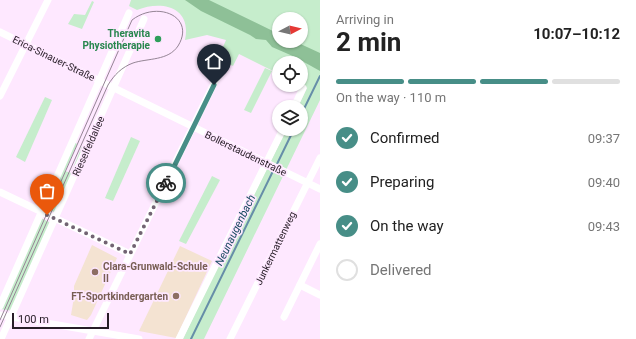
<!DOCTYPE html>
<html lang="en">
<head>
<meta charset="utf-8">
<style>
	body { margin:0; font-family:Roboto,sans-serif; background:#f2f2f2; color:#222; height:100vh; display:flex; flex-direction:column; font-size:15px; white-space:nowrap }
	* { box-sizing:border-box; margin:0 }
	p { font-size:13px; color:#767676 }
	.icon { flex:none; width:22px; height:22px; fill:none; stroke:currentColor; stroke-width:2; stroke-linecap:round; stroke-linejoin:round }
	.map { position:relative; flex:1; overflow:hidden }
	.side { display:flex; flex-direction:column; background:#fff; width:316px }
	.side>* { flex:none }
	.needle { width:26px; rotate:83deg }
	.fabs { position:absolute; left:272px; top:12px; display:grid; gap:8px }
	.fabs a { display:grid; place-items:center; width:36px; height:36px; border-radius:50%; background:#fff; box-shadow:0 1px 3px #0004; font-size:20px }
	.scale { position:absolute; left:12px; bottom:10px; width:97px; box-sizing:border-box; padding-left:4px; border:2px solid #271d27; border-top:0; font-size:11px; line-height:14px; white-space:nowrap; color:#271d27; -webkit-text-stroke:3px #fee8ff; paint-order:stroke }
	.pin { position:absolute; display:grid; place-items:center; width:34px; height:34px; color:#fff; margin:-41px -17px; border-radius:50% 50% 50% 0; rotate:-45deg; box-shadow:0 0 4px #0007 }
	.pin .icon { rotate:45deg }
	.courier { position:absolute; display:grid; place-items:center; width:40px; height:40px; margin:-20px; border:3px solid #478e87; border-radius:50%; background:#fff; color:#222; box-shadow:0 1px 5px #0007 }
	.head em { font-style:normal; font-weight:700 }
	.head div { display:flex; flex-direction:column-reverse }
	.head { display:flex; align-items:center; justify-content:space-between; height:68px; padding:0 16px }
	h1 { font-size:26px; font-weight:700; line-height:30px }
	.bar { display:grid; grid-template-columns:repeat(4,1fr); gap:6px 4px; align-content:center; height:48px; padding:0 16px }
	.bar i { height:5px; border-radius:3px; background:#e0e0e0 }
	.bar .selected { background:#478e87 }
	.bar p { grid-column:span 4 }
	ol { padding:0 16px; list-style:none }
	li { display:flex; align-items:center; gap:12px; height:44px }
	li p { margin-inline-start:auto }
	li .icon { padding:4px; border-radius:50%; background:#478e87; color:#fff; stroke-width:4 }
	li:last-child { color:#767676 }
	li i { width:22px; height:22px; border:2px solid #e0e0e0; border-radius:50% }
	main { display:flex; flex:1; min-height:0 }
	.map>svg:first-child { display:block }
</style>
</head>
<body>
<main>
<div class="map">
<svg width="320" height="339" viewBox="0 0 320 339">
	<rect width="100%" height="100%" fill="#fee8ff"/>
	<g fill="#f4e3d2">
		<path d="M 92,245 L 117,258 L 91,315 L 87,320 L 71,315 L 74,297 L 74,286 Z"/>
		<path d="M 180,246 L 212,261 L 176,338 L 139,331 Z"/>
	</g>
	<g fill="#c6edcc" fill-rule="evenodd">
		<path d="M 131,0 L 320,0 L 320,100 L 204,339 L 183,339 L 219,263 L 287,129 L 301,129 L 301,107 L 298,107 L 307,88 L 300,85 L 301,85 L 301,63 L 279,63 L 279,74 L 239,54 L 233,66 L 218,59 L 226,40 L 207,35 L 185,40 C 192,7 162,0 137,10 L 129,6 ZM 279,19 L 301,19 L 301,41 L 279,41 Z"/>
		<path d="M 92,1 L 94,2 L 82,29 L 68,24 L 74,14 L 85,15 Z"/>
		<path d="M 265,68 L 272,71 L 251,113 L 244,110 Z"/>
		<path d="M 45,97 L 52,100 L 25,162 L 16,157 Z"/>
		<path d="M 131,137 L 140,141 L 113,201 L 105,198 Z"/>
		<path d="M 74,142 L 77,144 L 65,171 L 71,173 L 82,146 L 85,147 L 56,213 L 45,208 Z"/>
		<path d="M 212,176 L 220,180 L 186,244 L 179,241 Z"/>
		<path d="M 41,218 L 51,223 L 13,311 L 1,309 Z"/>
	</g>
	<path fill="#8ec097" d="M 185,0 L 209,0 L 279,34 L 279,41 L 294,41 L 320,53 L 320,71 L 295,57 L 272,47 L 266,40 L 256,39 L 250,35 L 201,11 Z"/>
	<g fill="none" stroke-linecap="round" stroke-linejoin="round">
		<g stroke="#668ea8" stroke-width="2">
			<path d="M 301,115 L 320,76"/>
			<path d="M 276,166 L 294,129"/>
			<path d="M 191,339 L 274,169"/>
		</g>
		<g stroke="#fff" stroke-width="7">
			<path d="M 0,32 L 320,189"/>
			<path d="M 0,96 L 48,0"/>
			<path d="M 294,107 L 303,88"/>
			<path d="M 0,192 L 130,254"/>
			<path d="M 300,285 L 320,295"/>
			<path d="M 0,306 L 129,13"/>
			<path d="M 0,315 L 139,339"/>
			<path d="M 284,317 L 320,244"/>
			<path d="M 1,339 L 144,19"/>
			<path d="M 89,339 L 223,65"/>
			<path d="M 179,339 L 283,129"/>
			<path d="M 230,339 L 320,158"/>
		</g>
		<path stroke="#958595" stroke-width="1" d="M 0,320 L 132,20 C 158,0 196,17 178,46 C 168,61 148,58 133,63 C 122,67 114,75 108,85 L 0,327"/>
	</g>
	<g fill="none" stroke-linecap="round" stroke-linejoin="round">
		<path stroke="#726473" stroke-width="4" stroke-dasharray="0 7.2" d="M 47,215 L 130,254 L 166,183"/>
		<path stroke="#478e87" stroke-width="5" d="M 166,183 L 214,85"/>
	</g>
	<circle fill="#2e9e5b" stroke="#fee8ff" stroke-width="1.5" cx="158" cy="39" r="4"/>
	<g fill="#8d6e63" stroke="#fee8ff" stroke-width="1.5">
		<circle cx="95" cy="272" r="4"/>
		<circle cx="176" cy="296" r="4"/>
	</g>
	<g text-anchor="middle" stroke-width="3.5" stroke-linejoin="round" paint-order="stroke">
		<g font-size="10" font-weight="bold" fill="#27864d" stroke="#fee8ff" text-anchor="end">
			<text x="150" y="37">Theravita<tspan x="150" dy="12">Physiotherapie</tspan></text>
		</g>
		<g font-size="10" fill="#271d27" stroke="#fee8ff">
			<text transform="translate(54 58) rotate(26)" y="4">Erica-Sinauer-Straße</text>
			<text transform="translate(88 146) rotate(-66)" y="4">Rieselfeldallee</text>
			<text transform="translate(246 153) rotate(26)" y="4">Bollerstaudenstraße</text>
			<text transform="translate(275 248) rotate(-64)" y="4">Junkermattenweg</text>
		</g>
		<g font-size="10" font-weight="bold" fill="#785e54" stroke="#fee8ff" text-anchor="start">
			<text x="103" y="270">Clara-Grunwald-Schule<tspan x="103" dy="12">II</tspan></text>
			<text x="168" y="300" text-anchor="end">FT-Sportkindergarten</text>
		</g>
		<g font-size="11" font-style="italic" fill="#1a4b62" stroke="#fee8ff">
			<text transform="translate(235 230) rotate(-64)" y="4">Neunaugenbach</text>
		</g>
	</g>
</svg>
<div class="fabs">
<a><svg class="needle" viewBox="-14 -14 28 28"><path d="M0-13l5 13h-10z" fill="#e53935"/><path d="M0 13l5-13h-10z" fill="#767676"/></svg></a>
<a><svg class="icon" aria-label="locate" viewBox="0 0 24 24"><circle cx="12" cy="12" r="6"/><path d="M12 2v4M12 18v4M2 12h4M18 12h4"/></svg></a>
<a><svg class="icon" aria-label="layers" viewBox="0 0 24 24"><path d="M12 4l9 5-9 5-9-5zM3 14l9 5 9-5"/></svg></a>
</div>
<div class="scale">100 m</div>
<div class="pin" style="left:47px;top:215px;background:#ea580c"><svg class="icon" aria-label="bag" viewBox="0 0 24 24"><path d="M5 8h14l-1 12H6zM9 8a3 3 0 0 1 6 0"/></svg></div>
<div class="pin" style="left:214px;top:85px;background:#1f2937"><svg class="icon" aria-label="home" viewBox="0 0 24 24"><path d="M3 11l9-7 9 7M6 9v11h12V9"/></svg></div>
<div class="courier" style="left:166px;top:183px"><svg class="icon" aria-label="bike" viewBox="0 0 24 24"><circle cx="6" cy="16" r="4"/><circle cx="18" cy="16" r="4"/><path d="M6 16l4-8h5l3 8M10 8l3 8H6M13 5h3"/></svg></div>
</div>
<section class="side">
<div class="head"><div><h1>2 min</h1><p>Arriving in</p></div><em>10:07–10:12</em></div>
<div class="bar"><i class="selected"></i><i class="selected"></i><i class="selected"></i><i></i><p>On the way · 110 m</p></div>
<ol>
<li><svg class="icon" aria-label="check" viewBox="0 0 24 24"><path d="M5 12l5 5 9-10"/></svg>Confirmed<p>09:37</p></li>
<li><svg class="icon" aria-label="check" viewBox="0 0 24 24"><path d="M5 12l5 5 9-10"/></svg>Preparing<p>09:40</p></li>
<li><svg class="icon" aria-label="check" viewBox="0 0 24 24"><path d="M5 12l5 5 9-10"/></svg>On the way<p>09:43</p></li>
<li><i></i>Delivered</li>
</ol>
</section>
</main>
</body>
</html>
